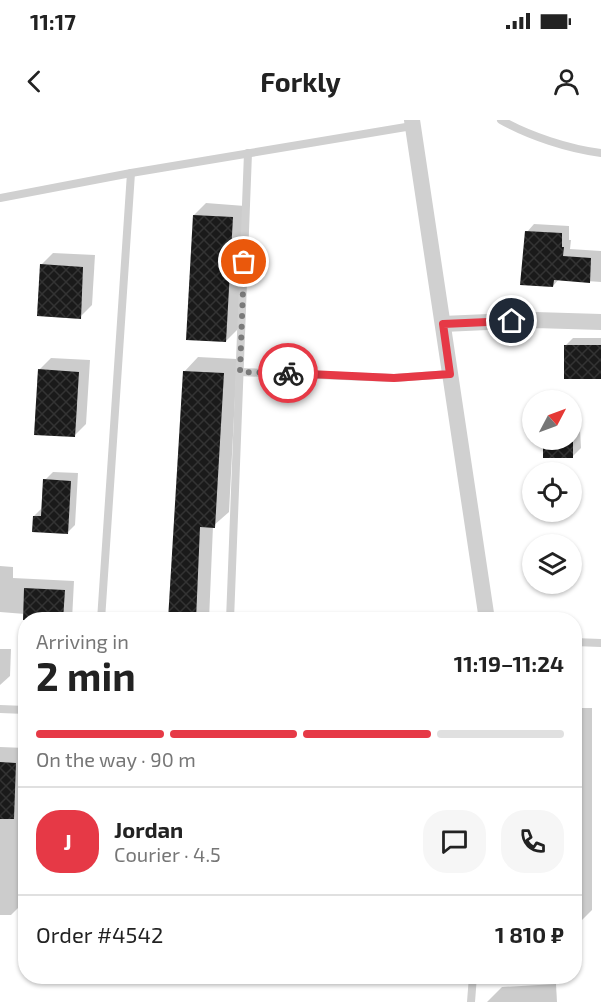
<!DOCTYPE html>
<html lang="en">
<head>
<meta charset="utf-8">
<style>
	body { margin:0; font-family:"Exo 2",sans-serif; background:#f6f6f6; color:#222; height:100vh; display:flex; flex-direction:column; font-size:22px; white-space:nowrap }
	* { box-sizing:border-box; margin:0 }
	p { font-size:20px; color:#767676 }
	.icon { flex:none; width:33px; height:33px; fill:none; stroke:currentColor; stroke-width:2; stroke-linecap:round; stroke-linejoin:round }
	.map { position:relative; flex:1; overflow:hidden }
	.sheet { position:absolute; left:18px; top:492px; width:564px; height:372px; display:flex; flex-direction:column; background:#fff; border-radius:24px; box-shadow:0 2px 4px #0004 }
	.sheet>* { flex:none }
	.needle { width:39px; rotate:49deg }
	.tools { position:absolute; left:522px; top:270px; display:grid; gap:12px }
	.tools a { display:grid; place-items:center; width:60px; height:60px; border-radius:50%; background:#fff; box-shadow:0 2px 4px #0004; font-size:30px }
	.pin { position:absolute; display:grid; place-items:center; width:51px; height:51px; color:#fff; margin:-26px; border:3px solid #fff; border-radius:50%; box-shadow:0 2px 6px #0007 }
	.courier { position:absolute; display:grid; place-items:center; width:60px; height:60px; margin:-30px; border:4px solid #e63946; border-radius:50%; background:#fff; color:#222; box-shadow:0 2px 8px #0007 }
	.head em { font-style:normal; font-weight:700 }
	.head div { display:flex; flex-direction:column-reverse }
	.head { display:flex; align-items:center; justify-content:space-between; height:102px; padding:0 18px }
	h1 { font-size:39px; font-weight:700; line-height:45px }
	.bar { display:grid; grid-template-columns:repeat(4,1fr); gap:9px 6px; align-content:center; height:72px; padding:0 18px }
	.bar i { height:8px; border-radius:4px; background:#e0e0e0 }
	.bar .selected { background:#e63946 }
	.bar p { grid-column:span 4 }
	.line { display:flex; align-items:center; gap:15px; padding:0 18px; border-top:2px solid #e0e0e0 }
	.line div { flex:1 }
	.round { display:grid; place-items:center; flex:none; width:63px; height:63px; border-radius:24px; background:#f6f6f6 }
	.status { display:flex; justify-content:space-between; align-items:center; height:42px; padding:0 30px; background:#fff; direction:ltr }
	.status svg { height:16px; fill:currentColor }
	header { display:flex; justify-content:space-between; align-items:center; height:78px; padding:0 18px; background:#fff; font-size:27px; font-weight:700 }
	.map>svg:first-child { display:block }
</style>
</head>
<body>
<div class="status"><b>11:17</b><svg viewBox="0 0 49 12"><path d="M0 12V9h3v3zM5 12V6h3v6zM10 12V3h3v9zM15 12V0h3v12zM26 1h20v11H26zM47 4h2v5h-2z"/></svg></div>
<header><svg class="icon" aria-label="back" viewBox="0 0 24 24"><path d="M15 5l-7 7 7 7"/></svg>Forkly<svg class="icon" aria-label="person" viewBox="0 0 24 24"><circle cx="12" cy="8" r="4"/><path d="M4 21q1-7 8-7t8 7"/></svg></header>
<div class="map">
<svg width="601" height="882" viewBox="0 0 601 882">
	<defs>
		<pattern id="building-cross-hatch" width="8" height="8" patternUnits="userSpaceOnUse" patternTransform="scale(1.5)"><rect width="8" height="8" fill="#1a1a1a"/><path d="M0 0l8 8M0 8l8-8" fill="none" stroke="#333"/></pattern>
	</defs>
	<rect width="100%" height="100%" fill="#fff"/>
	<g fill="#0003">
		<path d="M 206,83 L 245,86 L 238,209 L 226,221 L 194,95 Z"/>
		<path d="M 534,104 L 569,106 L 569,120 L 571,120 L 570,129 L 601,131 L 601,162 L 559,159 L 553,166 L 527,112 Z"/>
		<path d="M 53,133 L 95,135 L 92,185 L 80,197 L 41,145 Z"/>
		<path d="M 573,218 L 601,218 L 601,257 L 565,226 Z"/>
		<path d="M 198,237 L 237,239 L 229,392 L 213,406 L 209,500 L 169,500 L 184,252 Z"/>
		<path d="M 51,238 L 90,240 L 86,304 L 74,316 L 39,250 Z"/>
		<path d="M 572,308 L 580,308 L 581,328 L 573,336 L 545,336 L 544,320 L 572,320 Z"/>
		<path d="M 53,352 L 78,353 L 75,405 L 67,413 L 34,396 L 42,388 L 45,360 Z"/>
		<path d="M 0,446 L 13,447 L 13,458 L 74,461 L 72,500 L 26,500 L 26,520 L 23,520 L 25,494 L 0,492 Z"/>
		<path d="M 0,529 L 11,529 L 10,556 L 0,565 Z"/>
		<path d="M 574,588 L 592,588 L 592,790 L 577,805 L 574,805 Z"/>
		<path d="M 0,627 L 26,628 L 26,780 L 11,795 L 0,795 Z"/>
		<path d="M 556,864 L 557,882 L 487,882 L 502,867 Z"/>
	</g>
	<g fill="url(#building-cross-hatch)">
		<path d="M 193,95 L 233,97 L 226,222 L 186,220 Z"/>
		<path d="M 525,111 L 562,113 L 562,127 L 564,127 L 563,136 L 591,138 L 590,163 L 554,160 L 553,167 L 520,165 Z"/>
		<path d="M 40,144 L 83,147 L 81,199 L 37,196 Z"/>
		<rect x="564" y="225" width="37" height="34"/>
		<path d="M 38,249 L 79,252 L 75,317 L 34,315 Z"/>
		<path d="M 183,251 L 224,253 L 215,408 L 200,407 L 196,500 L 168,500 Z"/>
		<rect x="543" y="320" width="30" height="18"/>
		<path d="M 43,359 L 71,361 L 68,414 L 32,412 L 33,396 L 41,396 Z"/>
		<path d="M 24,468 L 65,470 L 63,500 L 23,500 Z"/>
		<path d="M 0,642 L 16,643 L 14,699 L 0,699 Z"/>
	</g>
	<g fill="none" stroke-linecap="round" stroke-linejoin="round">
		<g stroke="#d0d0d0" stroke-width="8">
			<path d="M 501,0 C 529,16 569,29 601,33"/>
			<path d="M 0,78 L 131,53 L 412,6"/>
			<path d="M 240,252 L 394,258 L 450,254"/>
			<path d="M 101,500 L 131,53"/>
			<path d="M 230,500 L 248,33"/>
			<path d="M 574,522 L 601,523"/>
			<path d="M 0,589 L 26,590"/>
			<path d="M 471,882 L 473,856"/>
		</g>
		<g stroke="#d0d0d0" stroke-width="16">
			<path d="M 412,0 L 487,500"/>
			<path d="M 443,204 L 535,200 L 601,202"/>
		</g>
	</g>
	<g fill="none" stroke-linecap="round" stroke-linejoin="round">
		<path stroke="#7a7a7a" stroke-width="6" stroke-dasharray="0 10.8" d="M 244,142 L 240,252 L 288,253"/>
		<path stroke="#e63946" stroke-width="8" d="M 288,253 L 394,258 L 450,254 L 443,204 L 512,201"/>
	</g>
</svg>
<div class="tools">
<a><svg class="needle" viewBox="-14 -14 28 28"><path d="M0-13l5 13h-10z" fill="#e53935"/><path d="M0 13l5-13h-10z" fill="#767676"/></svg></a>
<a><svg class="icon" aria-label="locate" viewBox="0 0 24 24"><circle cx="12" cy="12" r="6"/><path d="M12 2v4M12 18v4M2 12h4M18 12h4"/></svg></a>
<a><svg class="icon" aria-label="layers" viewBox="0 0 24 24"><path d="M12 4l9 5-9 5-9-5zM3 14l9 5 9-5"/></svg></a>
</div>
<div class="pin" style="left:244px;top:142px;background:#ea580c"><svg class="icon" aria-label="bag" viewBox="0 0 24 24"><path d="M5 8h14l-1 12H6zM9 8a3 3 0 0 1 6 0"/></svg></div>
<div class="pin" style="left:512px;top:201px;background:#1f2937"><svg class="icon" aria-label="home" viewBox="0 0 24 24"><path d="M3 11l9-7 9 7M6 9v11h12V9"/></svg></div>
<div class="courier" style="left:288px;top:253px"><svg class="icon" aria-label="bike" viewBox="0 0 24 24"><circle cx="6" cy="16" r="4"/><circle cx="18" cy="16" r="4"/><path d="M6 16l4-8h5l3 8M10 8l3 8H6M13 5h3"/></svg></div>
<section class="sheet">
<div class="head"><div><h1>2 min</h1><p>Arriving in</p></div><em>11:19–11:24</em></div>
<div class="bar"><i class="selected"></i><i class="selected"></i><i class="selected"></i><i></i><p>On the way · 90 m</p></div>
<div class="line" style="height:108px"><b class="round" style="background:#e63946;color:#fff">J</b><div><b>Jordan</b><p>Courier · 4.5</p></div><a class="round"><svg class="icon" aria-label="chat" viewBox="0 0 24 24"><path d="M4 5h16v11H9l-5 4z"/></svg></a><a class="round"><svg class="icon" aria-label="phone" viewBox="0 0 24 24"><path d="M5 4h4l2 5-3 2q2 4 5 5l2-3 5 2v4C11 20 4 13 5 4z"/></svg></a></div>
<div class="line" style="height:78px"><div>Order #4542</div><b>1 810 ₽</b></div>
</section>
</div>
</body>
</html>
